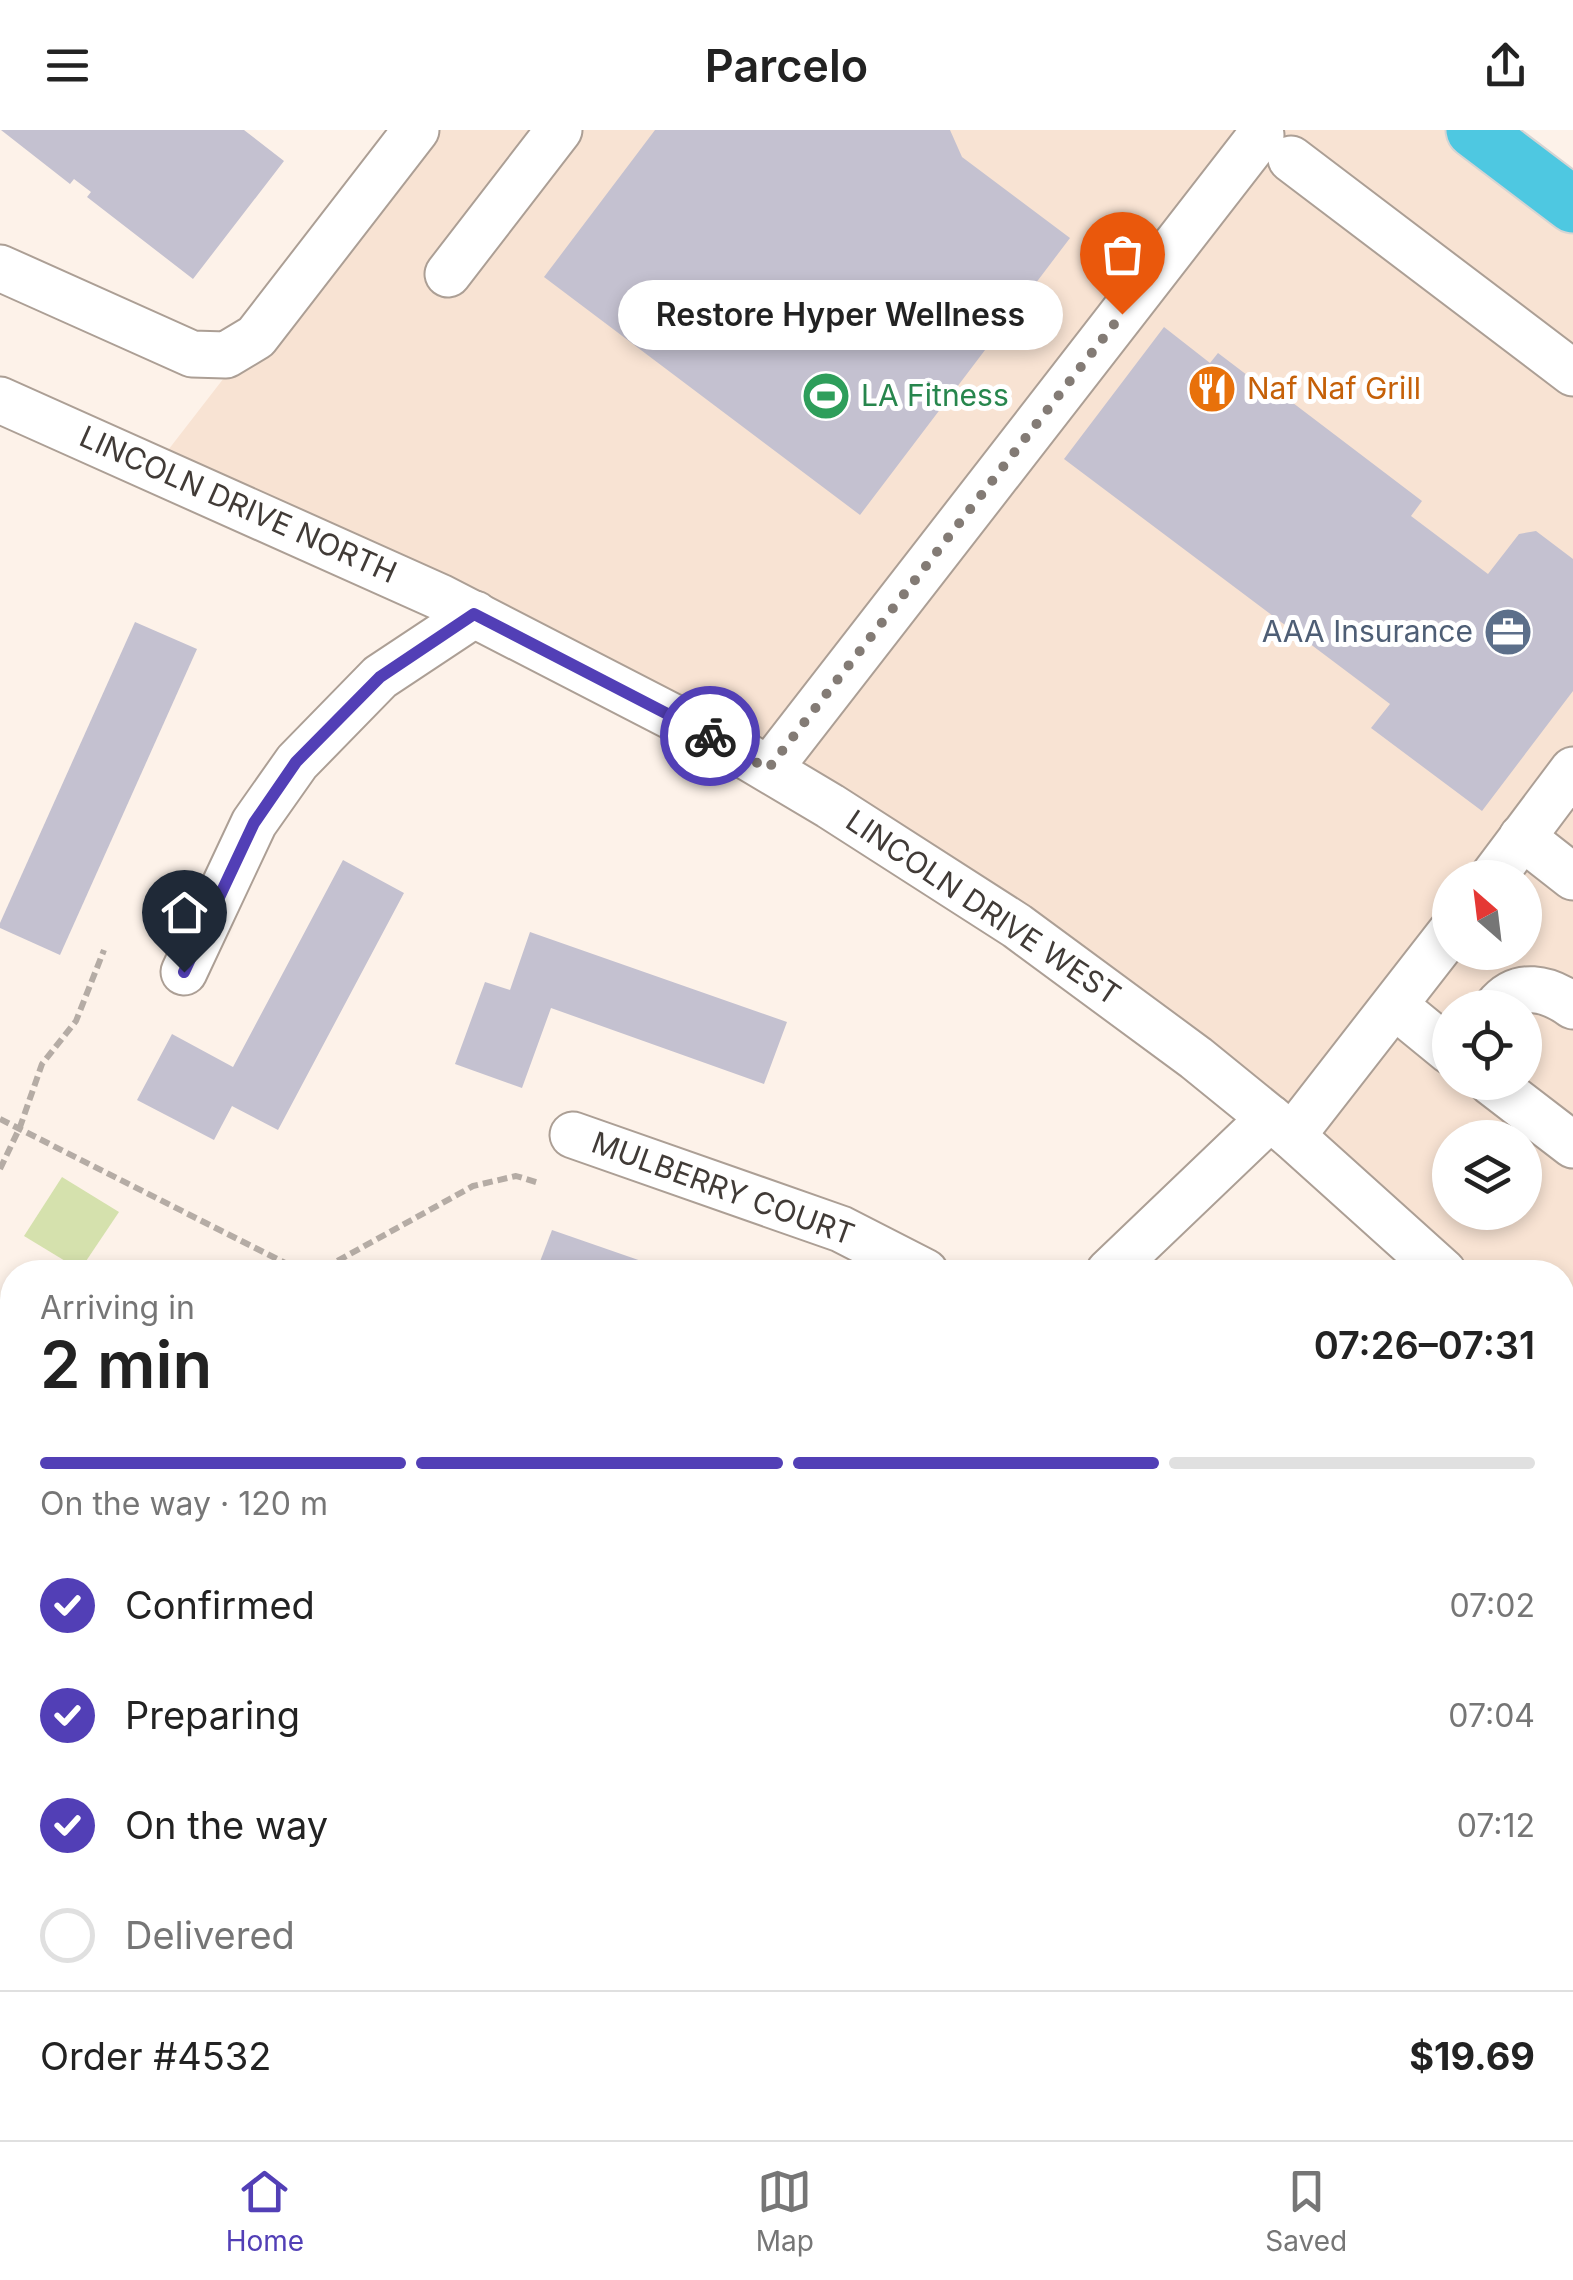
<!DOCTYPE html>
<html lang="en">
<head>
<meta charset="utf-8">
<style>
	body { margin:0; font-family:Inter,sans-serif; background:#f6f6f6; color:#222; height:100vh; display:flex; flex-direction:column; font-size:38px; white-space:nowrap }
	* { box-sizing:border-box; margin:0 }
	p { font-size:32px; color:#767676 }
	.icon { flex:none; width:55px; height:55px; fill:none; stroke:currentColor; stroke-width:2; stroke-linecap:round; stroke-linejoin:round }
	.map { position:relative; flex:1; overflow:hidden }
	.drawer { position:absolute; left:0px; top:1130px; width:1575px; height:880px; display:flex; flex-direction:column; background:#fff; border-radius:40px 40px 0 0; box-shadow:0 5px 15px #0003 }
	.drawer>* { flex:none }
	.needle { width:65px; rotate:332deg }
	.buttons { position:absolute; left:1432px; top:730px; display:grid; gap:20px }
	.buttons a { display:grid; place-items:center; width:110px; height:110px; border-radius:50%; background:#fff; box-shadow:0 5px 15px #0003; font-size:50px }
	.pin { position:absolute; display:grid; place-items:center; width:85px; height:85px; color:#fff; margin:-102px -42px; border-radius:50% 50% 50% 0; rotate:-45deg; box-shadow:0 0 10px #0007 }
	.pin .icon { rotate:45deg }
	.courier { position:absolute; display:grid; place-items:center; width:100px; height:100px; margin:-50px; border:8px solid #523fb6; border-radius:50%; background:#fff; color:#222; box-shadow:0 2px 12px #0007 }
	.bubble { position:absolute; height:70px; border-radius:35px; background:#fff; box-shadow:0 5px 15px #0003; font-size:32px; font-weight:600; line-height:70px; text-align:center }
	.overview em { font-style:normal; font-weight:600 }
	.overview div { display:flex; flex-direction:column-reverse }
	.overview { display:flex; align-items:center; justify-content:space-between; height:170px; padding:0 40px }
	h1 { font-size:65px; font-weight:600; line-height:75px }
	.bar { display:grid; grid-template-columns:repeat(4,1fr); gap:15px 10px; align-content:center; height:120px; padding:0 40px }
	.bar i { height:12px; border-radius:8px; background:#e0e0e0 }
	.bar .selected { background:#523fb6 }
	.bar p { grid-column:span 4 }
	.line { display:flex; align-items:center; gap:25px; padding:0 40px; border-top:2px solid #e0e0e0 }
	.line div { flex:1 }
	ol { padding:0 40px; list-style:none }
	li { display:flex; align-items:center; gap:30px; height:110px }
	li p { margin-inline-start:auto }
	li .icon { padding:10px; border-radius:50%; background:#523fb6; color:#fff; stroke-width:4 }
	li:last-child { color:#767676 }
	li i { width:55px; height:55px; border:5px solid #e0e0e0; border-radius:50% }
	header { display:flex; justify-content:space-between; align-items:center; height:130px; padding:0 40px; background:#fff; font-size:45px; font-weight:600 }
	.tabs { display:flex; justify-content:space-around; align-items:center; height:140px; border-top:2px solid #e0e0e0; background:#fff; font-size:28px; color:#767676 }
	.tabs a { display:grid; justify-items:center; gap:5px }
	.tabs .selected { color:#523fb6 }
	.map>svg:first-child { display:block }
</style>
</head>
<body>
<header><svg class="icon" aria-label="menu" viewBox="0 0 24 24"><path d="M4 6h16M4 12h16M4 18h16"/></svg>Parcelo<svg class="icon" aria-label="share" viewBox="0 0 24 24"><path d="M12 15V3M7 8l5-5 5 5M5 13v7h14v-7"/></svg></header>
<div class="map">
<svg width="1573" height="2010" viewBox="0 0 1573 2010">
	<rect width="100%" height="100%" fill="#fdf2e9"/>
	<path fill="#f8e3d3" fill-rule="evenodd" d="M 416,0 L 1474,0 L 1573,75 L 1573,1268 L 1563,1258 L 1562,1142 L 1443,1142 L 925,735 L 155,337 ZM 1450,748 L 1525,748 L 1525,822 L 1450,822 ZM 1450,878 L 1525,878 L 1525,952 L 1450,952 ZM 1450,1008 L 1525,1008 L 1525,1082 L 1450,1082 Z"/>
	<path fill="#d5e1ad" d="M 62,1047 L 119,1082 L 80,1140 L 24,1106 Z"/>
	<g fill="#c4c1d0">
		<path d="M 1,0 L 244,0 L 284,31 L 193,149 L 87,67 L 91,62 L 74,49 L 70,54 Z"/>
		<path d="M 655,0 L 950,0 L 962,27 L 1070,108 L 860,385 L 544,147 Z"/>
		<path d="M 1164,197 L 1210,233 L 1218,223 L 1268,261 L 1272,257 L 1422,371 L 1411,386 L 1488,444 L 1519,404 L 1536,401 L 1573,429 L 1573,561 L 1482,681 L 1371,598 L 1390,574 L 1064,329 Z"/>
		<path d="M 135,492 L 197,519 L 60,825 L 0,798 L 0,793 Z"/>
		<path d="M 343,730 L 404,763 L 278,1000 L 232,976 L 214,1010 L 137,970 L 172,904 L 233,937 Z"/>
		<path d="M 530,802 L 787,892 L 764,954 L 551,878 L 522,958 L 455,934 L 485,852 L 510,860 Z"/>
		<path d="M 552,1100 L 673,1142 L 536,1142 Z"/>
		<path d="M 39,1998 L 114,1998 L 113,2010 L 38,2010 Z"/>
		<rect x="168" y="1998" width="75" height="12"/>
		<path d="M 724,1998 L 833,1998 L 835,2000 L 824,2010 L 735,2010 Z"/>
		<path d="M 1151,1998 L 1173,1998 L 1185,2010 L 1138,2010 Z"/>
	</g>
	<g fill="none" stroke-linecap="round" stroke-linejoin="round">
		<g stroke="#ac9f95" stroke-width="49">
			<g id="minor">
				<path d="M 1291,29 L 1573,243"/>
				<path d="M 0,138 L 192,224 L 226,225 L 256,207 L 416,0"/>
				<path d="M 448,144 L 559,0"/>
				<path d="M 0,270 L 440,467 L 729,616 L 830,676 L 1017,796 L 1196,928 L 1292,1006 L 1443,1142"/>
				<path d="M 769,639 L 1261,5"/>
				<path d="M 1522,707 L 1573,747"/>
				<path d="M 1492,748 L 1573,640"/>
				<path d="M 184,842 L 254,693 L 297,632 L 380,547 L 475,484"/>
				<path d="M 1395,876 L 1450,921"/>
				<path d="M 1496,878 C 1518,850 1548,858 1573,876"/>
				<path d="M 1491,952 L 1573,1015"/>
				<path d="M 573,1005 L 841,1099 L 925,1142"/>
				<path d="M 1292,1006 L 1450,803"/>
				<path d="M 1109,1142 L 1270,988"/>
				<path d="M 1562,1258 L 1573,1268"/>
				<path d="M 0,1831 L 12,1835"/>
				<path d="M 423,1998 L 427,2010"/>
				<path d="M 982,2010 L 997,1998"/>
			</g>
		</g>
		<g stroke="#d5d4d3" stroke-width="59">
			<path id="major" d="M 1571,2010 L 1573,2008"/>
		</g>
		<g stroke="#d5d4d3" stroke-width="59">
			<path id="highway" d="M 1474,0 L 1573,75"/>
		</g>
		<g stroke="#b5aca5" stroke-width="6" stroke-dasharray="10 5" stroke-linecap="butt">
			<path d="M 0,989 L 287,1134 L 308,1141 L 330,1135 L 473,1056 L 516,1046 L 539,1053"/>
			<path d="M 0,1039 L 20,997 L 42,934 L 76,891 L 104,820"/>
		</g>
		<use href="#minor" stroke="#fff" stroke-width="45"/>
		<use href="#major" stroke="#95deed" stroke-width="55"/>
		<use href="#highway" stroke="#4ec8e1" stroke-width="55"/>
	</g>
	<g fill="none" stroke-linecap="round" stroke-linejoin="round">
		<path stroke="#837b75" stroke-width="10" stroke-dasharray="0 18" d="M 710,606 L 768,639 L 1122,184"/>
		<path stroke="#523fb6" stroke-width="12" d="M 184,842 L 254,693 L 296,632 L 380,547 L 474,484 L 710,606"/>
	</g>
	<defs>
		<g id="restaurant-disc" transform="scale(2.5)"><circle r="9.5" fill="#e8710a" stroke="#fff"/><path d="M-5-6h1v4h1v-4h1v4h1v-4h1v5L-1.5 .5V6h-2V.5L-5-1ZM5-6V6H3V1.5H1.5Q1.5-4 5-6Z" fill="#fff"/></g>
		<g id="stadium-disc" transform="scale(2.5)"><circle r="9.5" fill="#2e9e5b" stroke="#fff"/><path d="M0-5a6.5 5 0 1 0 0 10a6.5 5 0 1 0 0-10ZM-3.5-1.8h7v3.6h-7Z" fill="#fff"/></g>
		<g id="office-disc" transform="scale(2.5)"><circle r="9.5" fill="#5c6f8a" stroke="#fff"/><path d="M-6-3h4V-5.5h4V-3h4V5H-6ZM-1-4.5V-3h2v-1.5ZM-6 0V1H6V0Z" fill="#fff"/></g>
	</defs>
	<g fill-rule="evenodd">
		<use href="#restaurant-disc" x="1212" y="259"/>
		<use href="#stadium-disc" x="826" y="266"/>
		<use href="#office-disc" x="1508" y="502"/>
	</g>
	<g text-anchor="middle" stroke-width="10" stroke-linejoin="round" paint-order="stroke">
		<g font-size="30" fill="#c56008" stroke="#fff" text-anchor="start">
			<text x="1247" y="269">Naf Naf Grill</text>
		</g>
		<g font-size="30" fill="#27864d" stroke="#fff" text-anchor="start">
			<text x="861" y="276">LA Fitness</text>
		</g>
		<g font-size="30" fill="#413b37" stroke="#fff">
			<text transform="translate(238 375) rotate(24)" y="10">LINCOLN DRIVE NORTH</text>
			<text transform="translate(983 778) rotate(34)" y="10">LINCOLN DRIVE WEST</text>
			<text transform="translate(723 1059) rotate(20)" y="10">MULBERRY COURT</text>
		</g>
		<g font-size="30" fill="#4e5e75" stroke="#fff" text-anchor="end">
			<text x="1473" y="512">AAA Insurance</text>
		</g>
	</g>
</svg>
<div class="buttons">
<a><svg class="needle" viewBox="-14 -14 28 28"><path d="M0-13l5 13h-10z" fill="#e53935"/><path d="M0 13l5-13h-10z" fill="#767676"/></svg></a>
<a><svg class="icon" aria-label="locate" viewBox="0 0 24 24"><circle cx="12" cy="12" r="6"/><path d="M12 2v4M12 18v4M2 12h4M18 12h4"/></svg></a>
<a><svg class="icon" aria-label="layers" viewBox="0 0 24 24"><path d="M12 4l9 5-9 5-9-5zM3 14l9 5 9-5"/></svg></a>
</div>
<div class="pin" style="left:1122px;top:184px;background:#ea580c"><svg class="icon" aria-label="bag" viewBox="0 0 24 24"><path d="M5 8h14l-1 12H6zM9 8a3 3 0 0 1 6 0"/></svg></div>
<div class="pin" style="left:184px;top:842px;background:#1f2937"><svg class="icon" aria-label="home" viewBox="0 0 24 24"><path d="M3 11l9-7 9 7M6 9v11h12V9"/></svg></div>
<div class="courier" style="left:710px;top:606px"><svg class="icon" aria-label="bike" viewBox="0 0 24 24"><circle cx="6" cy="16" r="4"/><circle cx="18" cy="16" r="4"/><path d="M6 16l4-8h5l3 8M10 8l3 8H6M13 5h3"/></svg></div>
<div class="bubble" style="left:618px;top:150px;width:445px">Restore Hyper Wellness</div>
<section class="drawer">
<div class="overview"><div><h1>2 min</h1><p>Arriving in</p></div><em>07:26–07:31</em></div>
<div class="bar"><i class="selected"></i><i class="selected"></i><i class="selected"></i><i></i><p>On the way · 120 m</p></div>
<ol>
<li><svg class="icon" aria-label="check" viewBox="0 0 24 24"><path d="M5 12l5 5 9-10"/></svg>Confirmed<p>07:02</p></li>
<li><svg class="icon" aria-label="check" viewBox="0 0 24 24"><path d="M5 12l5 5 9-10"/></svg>Preparing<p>07:04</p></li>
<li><svg class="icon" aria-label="check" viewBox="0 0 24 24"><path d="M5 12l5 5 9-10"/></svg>On the way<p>07:12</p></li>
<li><i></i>Delivered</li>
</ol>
<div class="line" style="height:130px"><div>Order #4532</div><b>$19.69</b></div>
</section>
</div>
<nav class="tabs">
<a class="selected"><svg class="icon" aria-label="home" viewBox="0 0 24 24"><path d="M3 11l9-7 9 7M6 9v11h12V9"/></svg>Home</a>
<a><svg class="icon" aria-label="map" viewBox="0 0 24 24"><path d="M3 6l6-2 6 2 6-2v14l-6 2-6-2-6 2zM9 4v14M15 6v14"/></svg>Map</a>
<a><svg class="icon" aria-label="saved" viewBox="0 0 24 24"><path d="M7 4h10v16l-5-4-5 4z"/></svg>Saved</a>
</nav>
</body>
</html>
